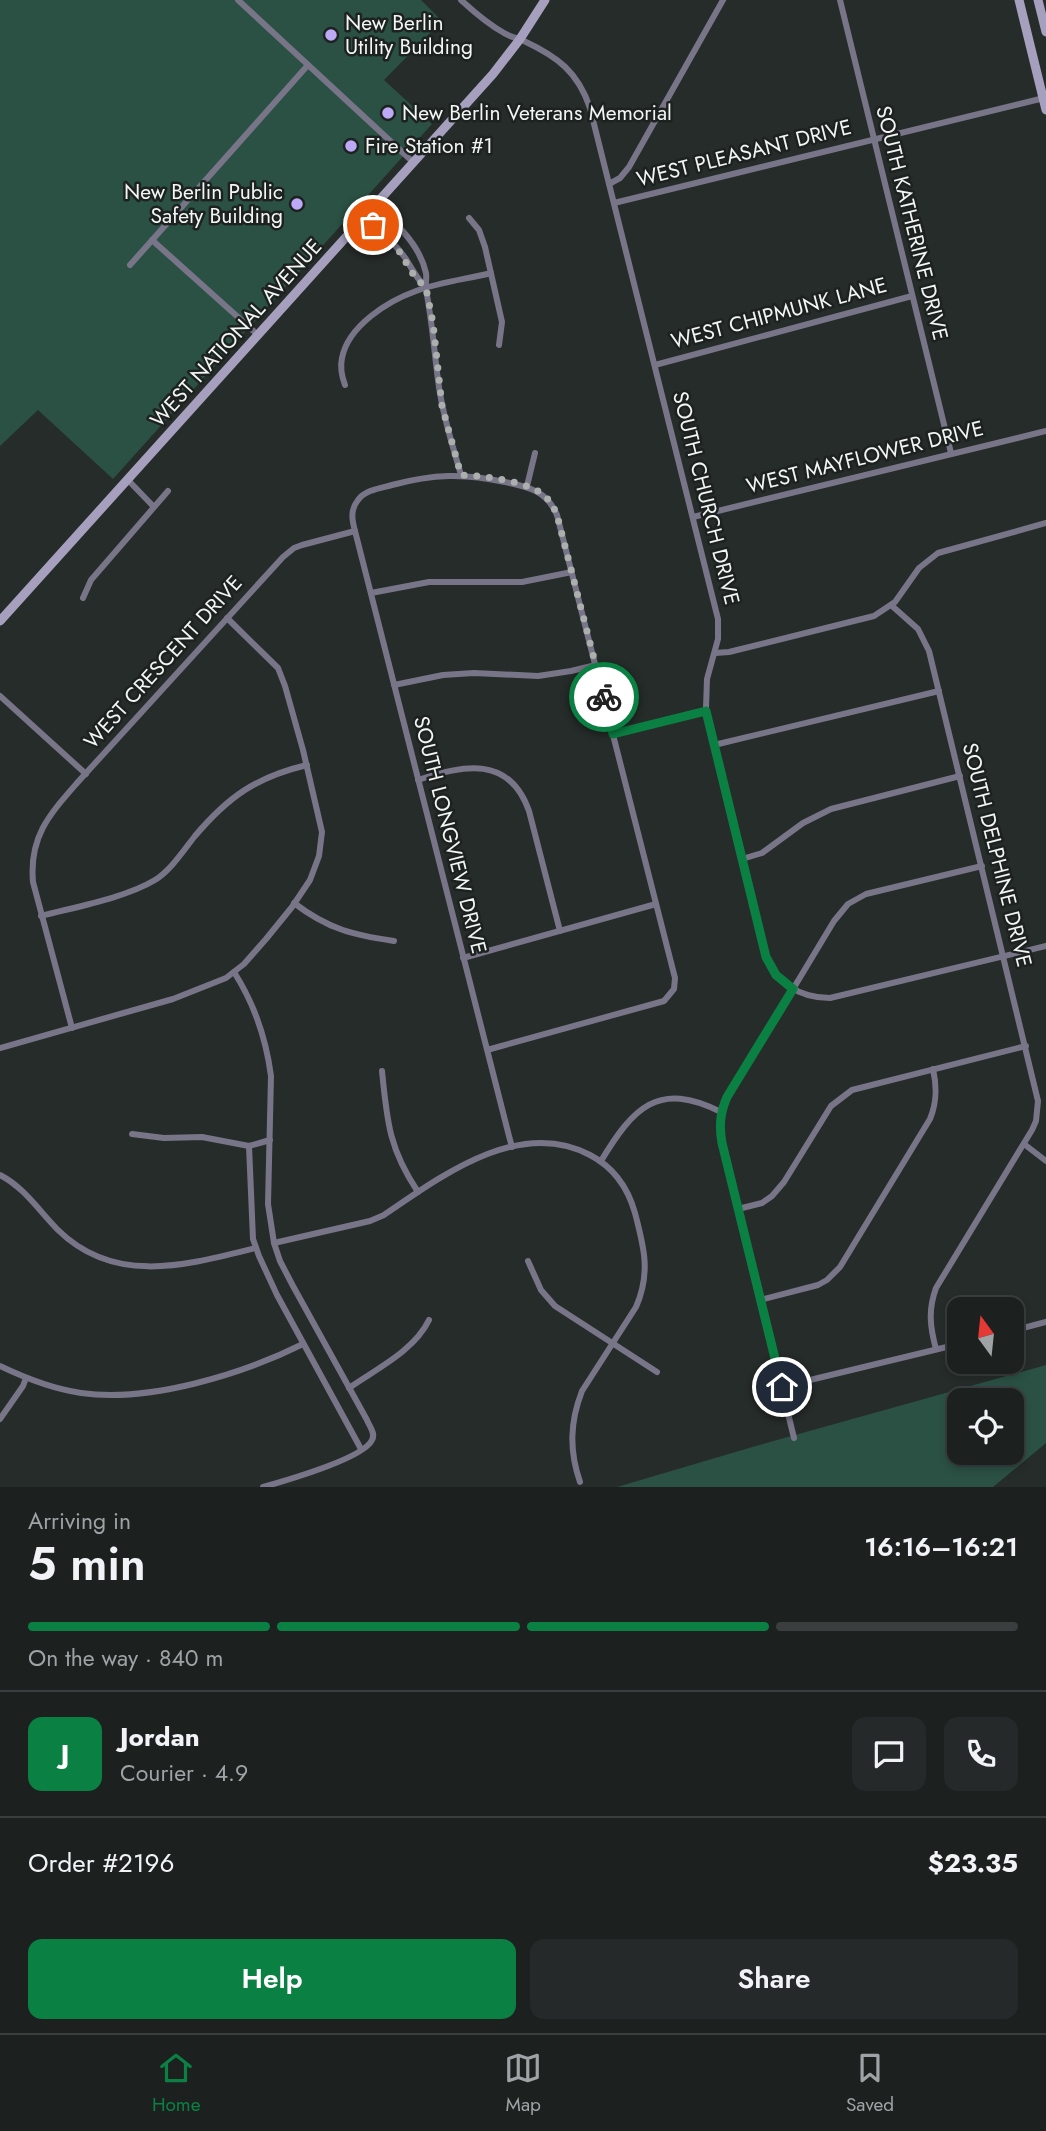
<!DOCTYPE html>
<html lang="en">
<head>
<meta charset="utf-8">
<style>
	body { margin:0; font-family:Jost,sans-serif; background:#252929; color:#f1f3f6; height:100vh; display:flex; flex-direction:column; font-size:26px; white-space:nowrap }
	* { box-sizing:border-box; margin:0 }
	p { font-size:23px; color:#a0a3a5 }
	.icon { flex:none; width:38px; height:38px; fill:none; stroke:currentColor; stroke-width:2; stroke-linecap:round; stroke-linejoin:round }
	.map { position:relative; height:1487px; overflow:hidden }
	.sheet { display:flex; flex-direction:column; background:#1c2120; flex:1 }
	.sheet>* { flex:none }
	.needle { width:46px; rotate:345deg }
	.buttons { position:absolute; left:947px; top:1297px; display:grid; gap:14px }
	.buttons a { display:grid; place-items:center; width:77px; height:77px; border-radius:14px; background:#1c2120; box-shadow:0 4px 10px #0003,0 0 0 2px #3a3e3e; font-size:35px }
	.pin { position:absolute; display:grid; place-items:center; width:60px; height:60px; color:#fff; margin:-30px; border:4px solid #fff; border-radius:50%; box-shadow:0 2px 7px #0007 }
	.courier { position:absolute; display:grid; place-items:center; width:70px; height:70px; margin:-35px; border:5px solid #0b8043; border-radius:50%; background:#fff; color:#222; box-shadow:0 2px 9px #0007 }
	.overview em { font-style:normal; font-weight:600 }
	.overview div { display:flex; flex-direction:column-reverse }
	.overview { display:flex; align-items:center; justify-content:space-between; height:119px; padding:0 28px }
	h1 { font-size:46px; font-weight:600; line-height:52px }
	.bar { display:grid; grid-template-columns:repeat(4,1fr); gap:10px 7px; align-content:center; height:84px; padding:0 28px }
	.bar i { height:9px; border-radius:5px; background:#3a3e3e }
	.bar .on { background:#0b8043 }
	.bar p { grid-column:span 4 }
	.line { display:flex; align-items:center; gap:18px; padding:0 28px; border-top:2px solid #3a3e3e }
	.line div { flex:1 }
	.round { display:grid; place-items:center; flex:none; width:74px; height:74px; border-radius:14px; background:#252929 }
	.action { display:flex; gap:14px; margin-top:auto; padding:14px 28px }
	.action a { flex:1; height:80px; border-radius:14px; background:#0b8043; color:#fff; font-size:28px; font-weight:600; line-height:80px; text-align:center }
	.action a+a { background:#252929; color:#f1f3f6 }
	.tabs { display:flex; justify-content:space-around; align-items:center; height:98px; border-top:2px solid #3a3e3e; background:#1c2120; font-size:19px; color:#a0a3a5 }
	.tabs a { display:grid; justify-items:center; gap:4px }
	.tabs .on { color:#0b8043 }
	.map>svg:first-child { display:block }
</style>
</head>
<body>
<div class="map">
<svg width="1046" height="1487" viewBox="0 0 1046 1487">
	<rect width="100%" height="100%" fill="#262c2a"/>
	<g fill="#2b5144" fill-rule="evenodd">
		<path d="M 0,0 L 421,0 L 442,21 L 384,80 L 432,124 L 113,479 L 38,410 L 0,446 Z"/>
		<path d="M 1046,1365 L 1046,1443 L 993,1487 L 617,1487 L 749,1448 ZM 959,1400 L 1012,1400 L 1012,1452 L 959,1452 Z"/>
	</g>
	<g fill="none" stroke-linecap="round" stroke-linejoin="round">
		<g stroke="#797588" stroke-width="6">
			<path d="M 238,0 L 413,162"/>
			<path d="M 461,0 C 474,12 488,24 504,33 C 510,37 517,38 524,41 C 558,57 578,72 590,108 L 718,619 L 718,639 L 707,679 L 706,708 L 765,952 C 774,982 799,998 830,998 L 1046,946"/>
			<path d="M 840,0 L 951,453"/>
			<path d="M 609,184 L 620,178 L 629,167 L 723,0"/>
			<path d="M 614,203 L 1044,98"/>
			<path d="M 375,206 C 396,222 420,246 426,273 C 427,279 425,284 426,290 C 432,320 434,350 438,380 C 442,412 452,444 461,475"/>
			<path d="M 364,218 C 380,230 394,242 406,259 C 412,269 417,279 426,288"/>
			<path d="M 469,218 L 479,230 L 485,247 L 502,322 L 499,345"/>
			<path d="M 152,240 L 258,335"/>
			<path d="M 130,265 L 308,65"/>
			<path d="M 655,365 L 912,296"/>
			<path d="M 345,385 C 342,377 340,367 342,358 C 348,326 388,301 416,291 C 440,282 467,279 491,273"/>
			<path d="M 128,480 L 153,506"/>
			<path d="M 527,486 L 535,453"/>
			<path d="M 693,517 L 1046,431"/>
			<path d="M 371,593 L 429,582 L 522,582 L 572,572"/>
			<path d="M 83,598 L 91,580 L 168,491"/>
			<path d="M 891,605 L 918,629 L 929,651 L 1038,1101 L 1036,1121 L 1032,1130 L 936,1288 C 928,1310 930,1327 936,1349"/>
			<path d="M 715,653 L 729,652 L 874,616 L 895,602 L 919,568 L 938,553 L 1046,523"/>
			<path d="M 394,685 L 443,675 L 474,673 L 538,676 L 571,671 L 596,665"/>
			<path d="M 0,696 L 86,774"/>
			<path d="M 613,734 L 706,711"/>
			<path d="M 714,745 L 939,691"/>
			<path d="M 418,780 C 464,765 509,755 529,811 L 560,931"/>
			<path d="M 742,859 L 762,853 L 803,823 L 831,809 L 960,776"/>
			<path d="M 294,903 C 328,929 353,935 394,941"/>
			<path d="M 41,916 C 75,907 125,898 155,880 C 171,870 183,851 195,836 C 228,797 256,777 307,765"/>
			<path d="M 463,958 L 656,904"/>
			<path d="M 234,972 C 255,1005 266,1038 271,1076 L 268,1204 L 274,1243 L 280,1261 L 293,1286 L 367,1420 C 369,1426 376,1433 372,1440 C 363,1459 284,1481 263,1487"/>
			<path d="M 72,1028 L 33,882 C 29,837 49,815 77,783 L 283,557 L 294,548 L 302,545 L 355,531"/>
			<path d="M 0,1048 L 173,999 L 226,978 L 244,964 L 266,939 L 292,907 L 310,880 L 319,856 L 322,832 L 303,750 L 285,686 L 278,668 L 227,618"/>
			<path d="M 487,1050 L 664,1001 L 674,989 L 675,978 L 557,515 C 547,491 529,487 505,482 C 464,473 433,474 392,485 C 381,488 365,490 358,500 C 350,510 352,520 355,531 L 509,1136 L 512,1147"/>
			<path d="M 382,1071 C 387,1121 389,1149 418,1192"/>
			<path d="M 132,1134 L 164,1138 L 202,1137 L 249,1146 L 270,1140"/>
			<path d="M 1024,1144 L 1046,1161"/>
			<path d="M 249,1146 L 253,1239 L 259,1256 L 277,1295 L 361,1449"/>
			<path d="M 601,1161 C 633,1108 658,1080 721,1112"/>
			<path d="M 0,1175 C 25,1188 39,1211 58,1230 C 115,1286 187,1265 256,1248"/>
			<path d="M 738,1209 L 762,1203 L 772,1196 L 784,1182 L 831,1106 L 852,1090 L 1026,1046"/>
			<path d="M 274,1243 L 370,1221 L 384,1215 C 440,1177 519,1117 590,1155 C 613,1167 628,1188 635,1213 C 644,1247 651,1273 636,1307 L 582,1391 C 570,1422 569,1450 580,1482"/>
			<path d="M 528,1261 L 541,1290 L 555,1306 L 657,1372"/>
			<path d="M 760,1300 L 818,1285 L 827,1280 L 840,1267 L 930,1119 C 937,1102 937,1087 933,1069"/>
			<path d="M 1012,1331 L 1046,1322"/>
			<path d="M 0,1366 C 25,1378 53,1389 81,1393 C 149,1403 243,1374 303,1344"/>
			<path d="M 781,1387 L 959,1344"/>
			<path d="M 349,1388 C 376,1369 414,1351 429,1320"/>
			<path d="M 0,1419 L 23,1386 L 26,1378"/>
			<path d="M 794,1438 L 722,1143 L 720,1122 L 722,1107 L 834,921 L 848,904 L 866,894 L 982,866"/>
		</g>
		<g stroke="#a6a0be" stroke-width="9">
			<path d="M 1019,0 L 1046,110"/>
			<path d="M 1038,0 L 1046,32"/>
			<path d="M 0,621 L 493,74 L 520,39 L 545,0"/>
		</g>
	</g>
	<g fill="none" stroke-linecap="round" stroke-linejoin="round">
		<path stroke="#abafad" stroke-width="7" stroke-dasharray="0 12.6" d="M 373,225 L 396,246 L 415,277 L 426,288 L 433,323 L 442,406 L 461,475 C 484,476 528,481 545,496 C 551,502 554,508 557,515 L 604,697"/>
		<path stroke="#0b8043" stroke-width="9" d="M 604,697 L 613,734 L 706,711 L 766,957 L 776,975 L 793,989 L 727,1097 C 720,1113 719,1126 722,1143 L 782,1387"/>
	</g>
	<g fill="#bcaaf6" stroke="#1d2220" stroke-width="2.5">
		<circle cx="331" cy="35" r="7"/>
		<circle cx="388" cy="113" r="7"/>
		<circle cx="351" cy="146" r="7"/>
		<circle cx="297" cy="204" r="7"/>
	</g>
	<g text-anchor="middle" stroke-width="5" stroke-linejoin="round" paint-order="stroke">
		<g font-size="21" fill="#f2f6f4" stroke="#1d2220" text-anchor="start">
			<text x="345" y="30">New Berlin<tspan x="345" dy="24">Utility Building</tspan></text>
			<text x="402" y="120">New Berlin Veterans Memorial</text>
			<text x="365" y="153">Fire Station #1</text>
			<text x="283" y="199" text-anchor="end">New Berlin Public<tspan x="283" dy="24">Safety Building</tspan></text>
		</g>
		<g font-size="21" fill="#f2f6f4" stroke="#1d2220">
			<text transform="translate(744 153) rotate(-14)" y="7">WEST PLEASANT DRIVE</text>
			<text transform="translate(912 223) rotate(76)" y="7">SOUTH KATHERINE DRIVE</text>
			<text transform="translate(779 313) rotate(-15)" y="7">WEST CHIPMUNK LANE</text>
			<text transform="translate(236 333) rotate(-48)" y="7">WEST NATIONAL AVENUE</text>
			<text transform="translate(865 457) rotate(-14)" y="7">WEST MAYFLOWER DRIVE</text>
			<text transform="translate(706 498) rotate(76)" y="7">SOUTH CHURCH DRIVE</text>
			<text transform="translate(163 662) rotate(-48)" y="7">WEST CRESCENT DRIVE</text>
			<text transform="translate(450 835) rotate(76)" y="7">SOUTH LONGVIEW DRIVE</text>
			<text transform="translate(997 855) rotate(76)" y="7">SOUTH DELPHINE DRIVE</text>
		</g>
	</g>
</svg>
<div class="buttons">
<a><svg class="needle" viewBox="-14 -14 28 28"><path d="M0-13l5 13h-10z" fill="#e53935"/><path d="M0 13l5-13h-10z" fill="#a0a3a5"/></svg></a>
<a><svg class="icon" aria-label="locate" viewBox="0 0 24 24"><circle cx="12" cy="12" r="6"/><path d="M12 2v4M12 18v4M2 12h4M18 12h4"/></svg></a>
</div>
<div class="pin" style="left:373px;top:225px;background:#ea580c"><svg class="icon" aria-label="bag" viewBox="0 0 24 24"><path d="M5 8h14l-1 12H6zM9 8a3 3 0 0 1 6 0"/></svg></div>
<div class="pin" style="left:782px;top:1387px;background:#1f2937"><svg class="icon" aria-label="home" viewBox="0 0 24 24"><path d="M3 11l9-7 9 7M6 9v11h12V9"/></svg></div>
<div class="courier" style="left:604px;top:697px"><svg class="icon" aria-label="bike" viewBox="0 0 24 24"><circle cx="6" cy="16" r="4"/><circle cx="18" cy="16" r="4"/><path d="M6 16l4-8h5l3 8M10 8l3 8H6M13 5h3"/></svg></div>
</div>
<section class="sheet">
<div class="overview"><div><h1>5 min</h1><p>Arriving in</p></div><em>16:16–16:21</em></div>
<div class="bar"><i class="on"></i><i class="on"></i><i class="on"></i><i></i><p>On the way · 840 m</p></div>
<div class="line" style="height:126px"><b class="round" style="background:#0b8043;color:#fff">J</b><div><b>Jordan</b><p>Courier · 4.9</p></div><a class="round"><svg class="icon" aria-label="chat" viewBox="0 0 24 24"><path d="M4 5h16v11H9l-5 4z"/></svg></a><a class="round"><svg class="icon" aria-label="phone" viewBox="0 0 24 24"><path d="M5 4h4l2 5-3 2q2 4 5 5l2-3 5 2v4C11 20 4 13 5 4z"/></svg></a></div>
<div class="line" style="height:91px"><div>Order #2196</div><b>$23.35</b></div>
<div class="action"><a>Help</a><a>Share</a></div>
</section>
<nav class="tabs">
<a class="on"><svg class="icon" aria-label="home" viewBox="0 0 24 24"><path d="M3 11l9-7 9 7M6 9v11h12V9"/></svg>Home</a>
<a><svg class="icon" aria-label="map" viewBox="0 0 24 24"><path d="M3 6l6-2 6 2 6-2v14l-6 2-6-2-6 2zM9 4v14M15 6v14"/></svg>Map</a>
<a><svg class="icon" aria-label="saved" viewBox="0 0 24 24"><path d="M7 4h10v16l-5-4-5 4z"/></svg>Saved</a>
</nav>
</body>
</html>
